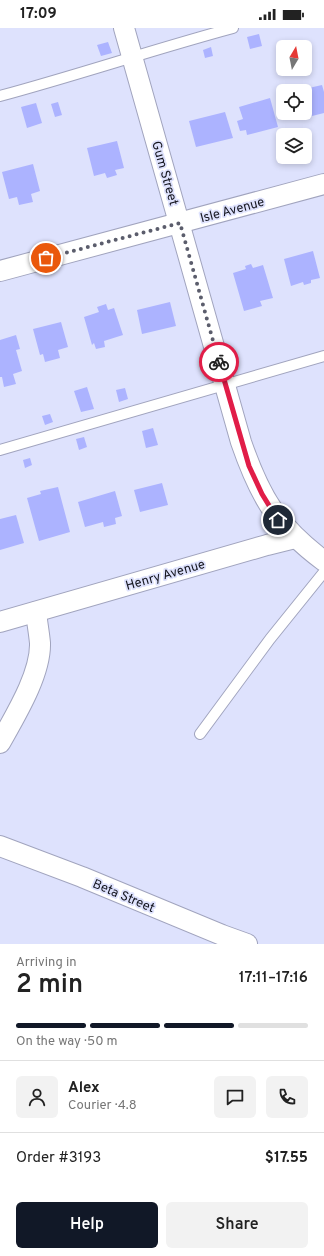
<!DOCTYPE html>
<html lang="en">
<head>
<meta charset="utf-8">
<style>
	body { margin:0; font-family:Overpass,sans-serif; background:#f2f2f2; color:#222; height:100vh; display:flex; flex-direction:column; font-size:15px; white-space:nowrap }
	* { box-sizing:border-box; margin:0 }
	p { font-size:13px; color:#767676 }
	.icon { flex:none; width:22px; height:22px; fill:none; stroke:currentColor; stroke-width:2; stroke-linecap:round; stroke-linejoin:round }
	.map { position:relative; height:916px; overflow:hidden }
	.panel { display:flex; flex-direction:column; background:#fff; flex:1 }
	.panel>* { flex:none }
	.needle { width:26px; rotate:10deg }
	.buttons { position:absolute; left:276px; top:12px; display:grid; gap:8px }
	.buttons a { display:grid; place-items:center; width:36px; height:36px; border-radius:6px; background:#fff; box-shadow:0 2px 6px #0003; font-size:20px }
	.pin { position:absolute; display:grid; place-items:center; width:34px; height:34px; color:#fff; margin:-17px; border:2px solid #fff; border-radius:50%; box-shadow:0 1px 4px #0007 }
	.courier { position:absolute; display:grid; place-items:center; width:40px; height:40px; margin:-20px; border:3px solid #e11d48; border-radius:50%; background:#fff; color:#222; box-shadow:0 1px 5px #0007 }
	.summary em { font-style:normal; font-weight:600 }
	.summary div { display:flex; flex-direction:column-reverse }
	.summary { display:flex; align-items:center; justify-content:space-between; height:68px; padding:0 16px }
	h1 { font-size:26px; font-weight:600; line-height:30px }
	.bar { display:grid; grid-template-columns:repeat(4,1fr); gap:6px 4px; align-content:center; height:48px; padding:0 16px }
	.bar i { height:5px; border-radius:3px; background:#e0e0e0 }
	.bar .selected { background:#111827 }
	.bar p { grid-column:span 4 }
	.line { display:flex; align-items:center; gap:10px; padding:0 16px; border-top:1px solid #e0e0e0 }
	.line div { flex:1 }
	.round { display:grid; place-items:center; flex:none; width:42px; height:42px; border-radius:6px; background:#f2f2f2 }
	.cta { display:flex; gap:8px; margin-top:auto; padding:8px 16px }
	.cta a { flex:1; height:46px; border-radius:6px; background:#111827; color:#fff; font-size:16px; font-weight:600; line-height:46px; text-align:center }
	.cta a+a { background:#f2f2f2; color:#222 }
	.status { display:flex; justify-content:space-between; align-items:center; height:28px; padding:0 20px; background:#fff; direction:ltr }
	.status svg { height:11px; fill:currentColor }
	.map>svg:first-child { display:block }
</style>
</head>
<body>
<div class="status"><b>17:09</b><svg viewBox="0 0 49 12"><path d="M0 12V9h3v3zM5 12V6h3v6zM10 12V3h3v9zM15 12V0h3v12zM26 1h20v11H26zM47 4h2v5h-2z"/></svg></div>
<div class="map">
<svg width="324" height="916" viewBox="0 0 324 916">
	<rect width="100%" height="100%" fill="#dee2fd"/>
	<g fill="#acb3ff">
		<path d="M 259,6 L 262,18 L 250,21 L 247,9 Z"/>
		<path d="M 108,14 L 112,25 L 101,28 L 97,17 Z"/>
		<path d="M 211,19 L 213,28 L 205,30 L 203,22 Z"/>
		<path d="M 322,57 L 324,64 L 324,85 L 296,92 L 294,85 L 305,85 L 305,63 L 300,62 Z"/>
		<path d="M 270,70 L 278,99 L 247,107 L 246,102 L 240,103 L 237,93 L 243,91 L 239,79 Z"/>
		<path d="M 58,74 L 62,87 L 55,89 L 51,76 Z"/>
		<path d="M 36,75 L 42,95 L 27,100 L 21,79 Z"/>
		<path d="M 225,84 L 233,110 L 196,119 L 189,93 Z"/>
		<path d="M 117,113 L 124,140 L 115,142 L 117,147 L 107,150 L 105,145 L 94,148 L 87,120 Z"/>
		<path d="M 33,136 L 40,163 L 31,166 L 33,174 L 19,177 L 17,169 L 9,171 L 2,144 Z"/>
		<path d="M 313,223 L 320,250 L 311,252 L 311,255 L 304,257 L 303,254 L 291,258 L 284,231 Z"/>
		<path d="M 251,236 L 253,240 L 263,237 L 273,270 L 260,273 L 262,278 L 244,283 L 233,245 L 246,241 L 245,238 Z"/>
		<path d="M 170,274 L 176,298 L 142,306 L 137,282 Z"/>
		<path d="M 106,276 L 108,282 L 114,280 L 123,307 L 104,313 L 105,319 L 96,321 L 94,315 L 92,317 L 84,289 L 99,284 L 97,279 Z"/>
		<path d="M 61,294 L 68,319 L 58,322 L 60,330 L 45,334 L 43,326 L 40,327 L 33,301 Z"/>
		<path d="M 16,307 L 20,321 L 16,322 L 22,343 L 13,346 L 16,356 L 4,359 L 2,349 L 0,349 L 0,312 Z"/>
		<path d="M 87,359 L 94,381 L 81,384 L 74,363 Z"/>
		<path d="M 125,360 L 128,371 L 119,374 L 116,362 Z"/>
		<path d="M 50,386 L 53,394 L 45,397 L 42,388 Z"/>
		<path d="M 153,400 L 158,417 L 146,420 L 142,403 Z"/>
		<path d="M 84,409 L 87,419 L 79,422 L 76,411 Z"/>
		<path d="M 30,430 L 32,437 L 25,440 L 23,432 Z"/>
		<path d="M 162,455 L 168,477 L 140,484 L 134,462 Z"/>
		<path d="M 58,459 L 70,504 L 39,513 L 27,470 L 41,466 L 40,463 Z"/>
		<path d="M 115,463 L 122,488 L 115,490 L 116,496 L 104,499 L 103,494 L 85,499 L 78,474 Z"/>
		<path d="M 16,487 L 24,515 L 0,522 L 0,491 Z"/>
	</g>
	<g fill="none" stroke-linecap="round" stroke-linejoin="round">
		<g stroke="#a1a4be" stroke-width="12">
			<g id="lane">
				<path d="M 0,68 C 78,47 155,21 233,0"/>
				<path d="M 0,422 L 324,328"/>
				<path d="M 200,706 L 270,611 L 324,544"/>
			</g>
		</g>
		<g stroke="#a1a4be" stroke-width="22">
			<g id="street">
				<path d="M 124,0 L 241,414 C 260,469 277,498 324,533"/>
				<path d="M 0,243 L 324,156"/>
				<path d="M 0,594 L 267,517 L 295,510"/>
				<path d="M 0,715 C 15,688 41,646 40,615 C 39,604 37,594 36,584"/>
				<path d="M 0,818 L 82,849 L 222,907 L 247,916"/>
			</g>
		</g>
		<use href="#lane" stroke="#fff" stroke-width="10"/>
		<use href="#street" stroke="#fff" stroke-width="20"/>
	</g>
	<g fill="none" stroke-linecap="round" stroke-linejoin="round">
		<path stroke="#5b5d6c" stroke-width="4" stroke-dasharray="0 7.2" d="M 46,230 L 180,195 L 219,334"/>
		<path stroke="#e11d48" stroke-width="5" d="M 219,334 L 249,438 L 262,466 L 278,492"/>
	</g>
	<g text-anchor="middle" stroke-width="3.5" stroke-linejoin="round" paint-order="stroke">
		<g font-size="13" fill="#14151e" stroke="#dee2fd">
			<text transform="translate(166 145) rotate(74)" y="5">Gum Street</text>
			<text transform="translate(232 181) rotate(-15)" y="5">Isle Avenue</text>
			<text transform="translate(165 546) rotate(-16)" y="5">Henry Avenue</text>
			<text transform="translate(124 867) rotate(23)" y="5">Beta Street</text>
		</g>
	</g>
</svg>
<div class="buttons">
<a><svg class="needle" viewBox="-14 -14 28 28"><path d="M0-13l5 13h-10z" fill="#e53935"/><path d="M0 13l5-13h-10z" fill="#767676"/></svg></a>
<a><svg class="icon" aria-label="locate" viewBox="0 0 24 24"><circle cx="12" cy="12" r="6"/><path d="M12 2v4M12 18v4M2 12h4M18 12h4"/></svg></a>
<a><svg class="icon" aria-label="layers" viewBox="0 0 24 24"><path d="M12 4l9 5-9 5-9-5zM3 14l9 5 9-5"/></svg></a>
</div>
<div class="pin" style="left:46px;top:230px;background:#ea580c"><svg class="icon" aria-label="bag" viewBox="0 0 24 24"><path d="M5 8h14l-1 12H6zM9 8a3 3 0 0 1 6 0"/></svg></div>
<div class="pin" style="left:278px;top:492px;background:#1f2937"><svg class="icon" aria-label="home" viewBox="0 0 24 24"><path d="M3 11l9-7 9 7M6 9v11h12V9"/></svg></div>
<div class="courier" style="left:219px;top:334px"><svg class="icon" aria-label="bike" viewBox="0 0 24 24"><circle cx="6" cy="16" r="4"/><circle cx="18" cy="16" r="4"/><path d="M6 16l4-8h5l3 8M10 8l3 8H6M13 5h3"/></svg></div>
</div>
<section class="panel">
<div class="summary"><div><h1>2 min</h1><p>Arriving in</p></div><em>17:11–17:16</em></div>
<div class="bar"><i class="selected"></i><i class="selected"></i><i class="selected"></i><i></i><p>On the way · 50 m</p></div>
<div class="line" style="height:72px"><a class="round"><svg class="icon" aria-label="person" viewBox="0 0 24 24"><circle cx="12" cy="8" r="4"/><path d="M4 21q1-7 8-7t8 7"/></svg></a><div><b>Alex</b><p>Courier · 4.8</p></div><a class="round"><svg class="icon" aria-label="chat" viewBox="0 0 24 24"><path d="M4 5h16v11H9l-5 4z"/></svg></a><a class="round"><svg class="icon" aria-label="phone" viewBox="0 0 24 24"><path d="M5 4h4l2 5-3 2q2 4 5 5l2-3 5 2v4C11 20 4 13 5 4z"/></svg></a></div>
<div class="line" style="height:52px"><div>Order #3193</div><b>$17.55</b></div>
<div class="cta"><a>Help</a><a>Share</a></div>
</section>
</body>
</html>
